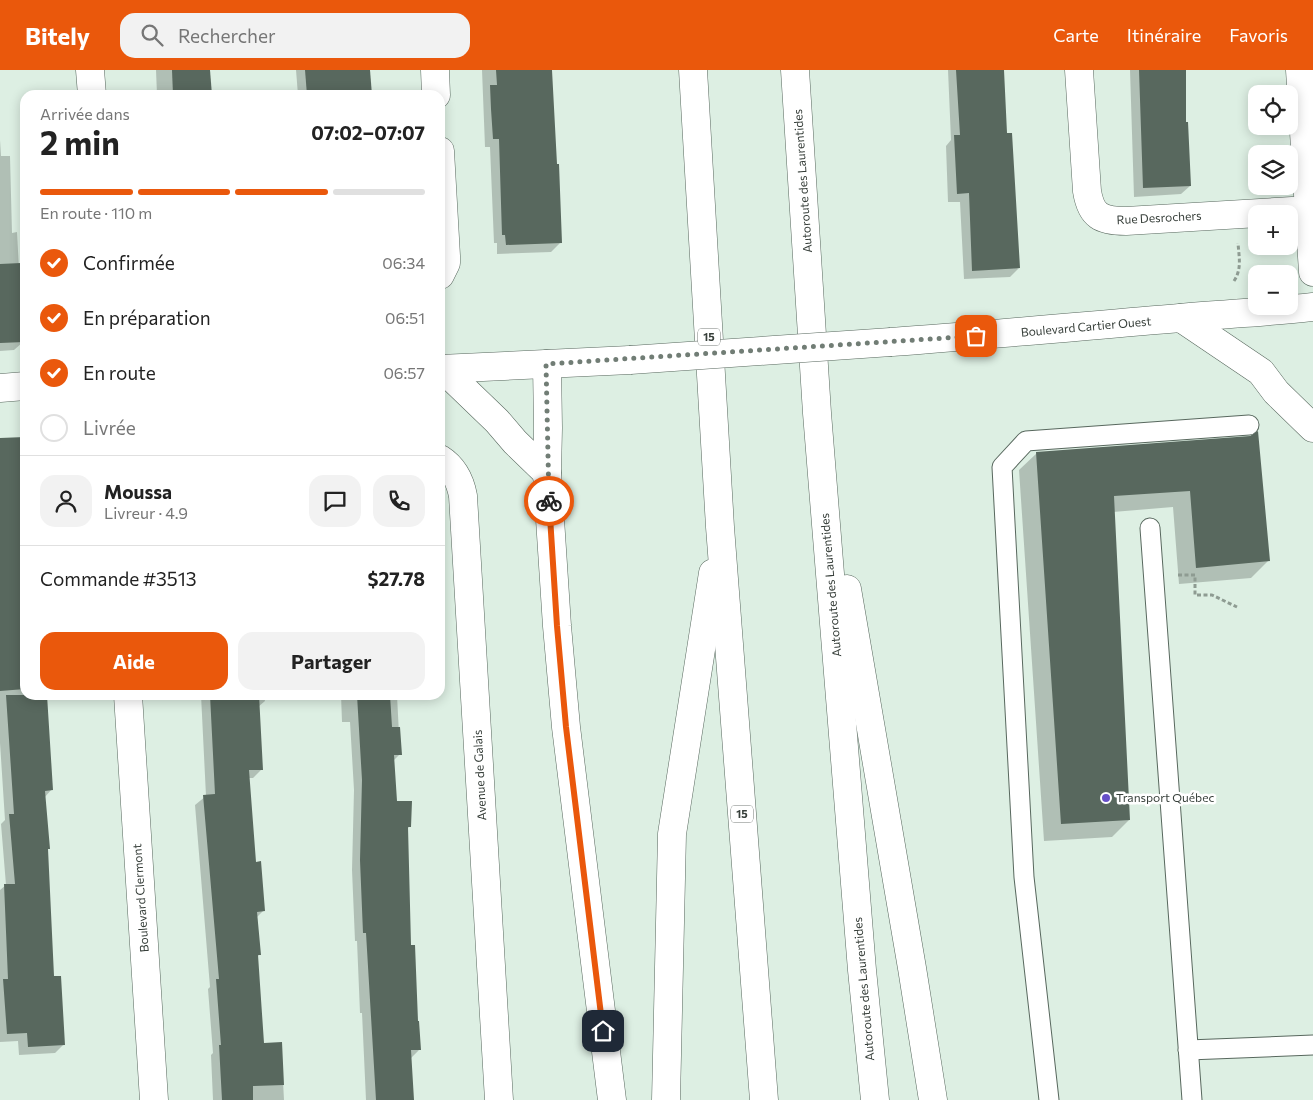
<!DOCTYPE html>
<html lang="fr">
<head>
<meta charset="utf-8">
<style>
	body { margin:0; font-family:Commissioner,sans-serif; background:#f2f2f2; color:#222; height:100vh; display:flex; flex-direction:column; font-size:19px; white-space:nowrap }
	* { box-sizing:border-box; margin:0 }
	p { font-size:16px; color:#767676 }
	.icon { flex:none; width:28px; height:28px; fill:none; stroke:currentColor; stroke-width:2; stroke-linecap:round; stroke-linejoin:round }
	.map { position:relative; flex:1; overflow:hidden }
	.panel { position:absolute; left:20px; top:20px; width:425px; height:610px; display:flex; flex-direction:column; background:#fff; border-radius:15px; box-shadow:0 2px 12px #0003 }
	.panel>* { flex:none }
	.fabs { position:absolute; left:1248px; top:15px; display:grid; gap:10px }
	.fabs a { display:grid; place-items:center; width:50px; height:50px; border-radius:10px; background:#fff; box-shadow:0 2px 12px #0003; font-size:25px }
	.pin { position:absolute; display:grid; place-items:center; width:42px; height:42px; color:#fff; margin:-21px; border-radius:10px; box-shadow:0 2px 8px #0006 }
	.courier { position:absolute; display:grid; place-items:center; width:50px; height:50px; margin:-25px; border:4px solid #ea580c; border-radius:50%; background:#fff; color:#222; box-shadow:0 1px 6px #0007 }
	.summary em { font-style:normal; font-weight:700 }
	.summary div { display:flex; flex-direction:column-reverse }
	.summary { display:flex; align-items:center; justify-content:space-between; height:85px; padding:0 20px }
	h1 { font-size:32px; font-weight:700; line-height:38px }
	.bar { display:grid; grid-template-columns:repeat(4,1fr); gap:8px 5px; align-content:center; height:60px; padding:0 20px }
	.bar i { height:6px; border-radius:4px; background:#e0e0e0 }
	.bar .current { background:#ea580c }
	.bar p { grid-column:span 4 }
	.line { display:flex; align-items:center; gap:12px; padding:0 20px; border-top:1px solid #e0e0e0 }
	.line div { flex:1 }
	.round { display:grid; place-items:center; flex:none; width:52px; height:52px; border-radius:15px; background:#f2f2f2 }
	ol { padding:0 20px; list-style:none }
	li { display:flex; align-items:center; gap:15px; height:55px }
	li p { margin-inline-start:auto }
	li .icon { padding:5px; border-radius:50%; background:#ea580c; color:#fff; stroke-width:4 }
	li:last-child { color:#767676 }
	li i { width:28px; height:28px; border:2px solid #e0e0e0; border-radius:50% }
	.button { display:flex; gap:10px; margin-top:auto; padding:10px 20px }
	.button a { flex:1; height:58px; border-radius:15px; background:#ea580c; color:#fff; font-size:20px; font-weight:700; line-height:58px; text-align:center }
	.button a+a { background:#f2f2f2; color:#222 }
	header { display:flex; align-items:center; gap:30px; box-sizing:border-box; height:70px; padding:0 25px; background:#ea580c; color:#fff }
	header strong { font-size:24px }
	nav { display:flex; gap:28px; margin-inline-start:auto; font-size:18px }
	.search { width:350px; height:45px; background:#f2f2f2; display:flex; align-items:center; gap:12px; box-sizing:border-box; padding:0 18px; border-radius:15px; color:#767676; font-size:19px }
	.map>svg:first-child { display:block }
</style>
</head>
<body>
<header>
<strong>Bitely</strong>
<div class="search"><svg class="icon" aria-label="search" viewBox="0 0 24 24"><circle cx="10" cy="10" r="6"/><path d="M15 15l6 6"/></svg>Rechercher</div>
<nav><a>Carte</a><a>Itinéraire</a><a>Favoris</a></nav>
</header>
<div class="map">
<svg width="1313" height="1030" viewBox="0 0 1313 1030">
	<rect width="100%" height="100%" fill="#ddefe3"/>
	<g fill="#0003">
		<path d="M 156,0 L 209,0 L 210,25 L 157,25 Z"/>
		<path d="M 296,0 L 368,0 L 370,25 L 298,25 Z"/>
		<path d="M 482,0 L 550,0 L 560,173 L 551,182 L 497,184 L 497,173 L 494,173 L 490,77 L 485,77 Z"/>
		<path d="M 948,0 L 1003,0 L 1006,64 L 1019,198 L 1010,207 L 964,209 L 960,132 L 948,132 L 946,76 L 951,70 Z"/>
		<path d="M 1130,0 L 1185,0 L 1185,54 L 1190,116 L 1181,124 L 1134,127 Z"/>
		<path d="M 0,70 L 1,86 L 10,86 L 12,163 L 17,162 L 23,272 L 14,280 L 0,281 Z"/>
		<path d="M 1250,367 L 1268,491 L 1251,508 L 1179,514 L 1173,437 L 1113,442 L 1129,750 L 1112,767 L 1044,771 L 1019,400 L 1037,383 Z"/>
		<path d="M 25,369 L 25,625 L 46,625 L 52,719 L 44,728 L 52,907 L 64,974 L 55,983 L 19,985 L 18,971 L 0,972 L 0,820 L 6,815 L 1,754 L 5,750 L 0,673 L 0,370 Z"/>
		<path d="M 201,625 L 264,625 L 265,631 L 258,637 L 262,699 L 253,708 L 248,708 L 254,793 L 264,840 L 257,847 L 260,884 L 257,887 L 263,974 L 281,973 L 284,1030 L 213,1030 L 211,985 L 213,983 L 208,919 L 210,917 L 195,735 L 206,726 Z"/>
		<path d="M 341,625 L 397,625 L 400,684 L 393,691 L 396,732 L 410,756 L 407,759 L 410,876 L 419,980 L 410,989 L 412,1030 L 366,1030 L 362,943 L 360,943 L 357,871 L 355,871 L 352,800 L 354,720 L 350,652 L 342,652 Z"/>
	</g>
	<g fill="#58685e">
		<path d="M 172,0 L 210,0 L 212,25 L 173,25 Z"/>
		<path d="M 305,0 L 370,0 L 372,25 L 307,25 Z"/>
		<path d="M 496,0 L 552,0 L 557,94 L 559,94 L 562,173 L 506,175 L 505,165 L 502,165 L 499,69 L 493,69 L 491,39 L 490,15 L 497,15 Z"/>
		<path d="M 956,0 L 1004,0 L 1007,63 L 1012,63 L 1020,198 L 972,201 L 969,123 L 957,124 L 954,65 L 960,65 Z"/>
		<path d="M 1139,0 L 1186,0 L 1186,52 L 1188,52 L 1191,116 L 1143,118 Z"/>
		<path d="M 21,193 L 24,272 L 0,273 L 0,194 Z"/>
		<path d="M 1258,361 L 1270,491 L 1196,498 L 1190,421 L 1114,426 L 1130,750 L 1061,754 L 1036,382 L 1250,366 Z"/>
		<path d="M 25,367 L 25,619 L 0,621 L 0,368 Z"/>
		<path d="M 6,625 L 47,625 L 53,720 L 45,721 L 50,779 L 48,779 L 54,906 L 61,906 L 65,975 L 28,977 L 27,963 L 7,964 L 3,909 L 8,909 L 4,814 L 15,814 L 9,744 L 14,744 Z"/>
		<path d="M 210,625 L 259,625 L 263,700 L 249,700 L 256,792 L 261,791 L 265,841 L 257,842 L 261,885 L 258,885 L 264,973 L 282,972 L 284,1015 L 253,1016 L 253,1030 L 222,1030 L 219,975 L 221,975 L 216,909 L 219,909 L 203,725 L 215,724 Z"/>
		<path d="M 357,625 L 390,625 L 392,657 L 400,657 L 402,685 L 394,685 L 397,731 L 412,731 L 411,757 L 408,757 L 411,875 L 415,875 L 418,951 L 419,951 L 421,980 L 411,980 L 414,1030 L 376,1030 L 366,863 L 363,863 L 360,790 L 362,710 Z"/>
	</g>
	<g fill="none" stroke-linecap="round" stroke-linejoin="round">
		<g stroke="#58685e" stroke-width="21">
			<g id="lane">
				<path d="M 1150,458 L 1192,1030"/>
				<path d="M 1188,980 L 1313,975"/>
				<path d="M 1049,1030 L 1024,807 L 1002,397 L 1026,371 L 1249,355"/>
			</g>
		</g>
		<g stroke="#58685e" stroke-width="29">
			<g id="street">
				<path d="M 90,0 L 92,25"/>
				<path d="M 435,0 L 436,25"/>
				<path d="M 1079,0 L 1087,121 C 1091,146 1101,151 1126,151 L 1309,140"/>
				<path d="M 1300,0 L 1313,202"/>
				<path d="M 440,81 L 446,186 L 446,193 L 440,205"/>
				<path d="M 440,389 C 454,398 460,410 463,426 L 499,1030"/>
			</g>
		</g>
		<g stroke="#58685e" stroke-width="29">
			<g id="secondary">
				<path d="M 1181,248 L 1261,302 L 1276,322 L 1313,358"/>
				<path d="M 891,272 C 988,265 1084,256 1180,248 C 1224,244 1269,242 1313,237"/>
				<path d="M 440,299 L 630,290"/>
				<path d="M 0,318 L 25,316"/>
				<path d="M 128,625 L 154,1030"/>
			</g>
		</g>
		<g stroke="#58685e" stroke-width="29">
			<g id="highway">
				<path d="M 693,0 L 720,457 L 764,1030"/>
				<path d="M 795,0 L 817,343 L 862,900 L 875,1030"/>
				<path d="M 547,294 L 548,358 L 547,403 L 557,556 L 566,657 L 612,1030"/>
				<path d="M 443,299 L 497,351 L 515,372 L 547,403"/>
				<path d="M 847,519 L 912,898 L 933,1030"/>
				<path d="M 666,1030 L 672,764 L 713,503"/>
			</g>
		</g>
		<g stroke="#8e9b92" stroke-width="3" stroke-dasharray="4 2.5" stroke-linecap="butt">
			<path d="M 1234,211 C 1242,199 1239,187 1238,173"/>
			<path d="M 1178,505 L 1195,505 L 1195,525 L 1212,525 L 1237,537"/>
		</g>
		<use href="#lane" stroke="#fff" stroke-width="19"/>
		<use href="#street" stroke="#fff" stroke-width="28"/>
		<use href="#secondary" stroke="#fff" stroke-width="28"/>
		<use href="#highway" stroke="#fff" stroke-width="28"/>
		<g stroke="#58685e" stroke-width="29" stroke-linecap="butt">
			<path id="secondary-bridge" d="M 630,290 L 891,272"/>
		</g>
		<use href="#secondary-bridge" stroke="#fff" stroke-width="28"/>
	</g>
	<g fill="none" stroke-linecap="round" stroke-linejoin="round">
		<path stroke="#717d75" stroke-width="5" stroke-dasharray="0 9" d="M 549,431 L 546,294 L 976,266"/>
		<path stroke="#ea580c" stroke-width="6" d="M 549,431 L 557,556 L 566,657 L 603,961"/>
	</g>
	<circle fill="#664fc8" stroke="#fff" stroke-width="2" cx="1106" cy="728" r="5"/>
	<g text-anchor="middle" stroke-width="5" stroke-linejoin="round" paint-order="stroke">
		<g fill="#fff" stroke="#737975" stroke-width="1">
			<rect x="698" y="258.5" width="22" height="17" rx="4"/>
			<rect x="731" y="735.5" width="22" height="17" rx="4"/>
		</g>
		<g font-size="11" font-weight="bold" fill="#373f3a">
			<text x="709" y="271">15</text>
			<text x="742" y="748">15</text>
		</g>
		<g font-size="12" fill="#373f3a" stroke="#fff">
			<text transform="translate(803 111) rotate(-94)" y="4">Autoroute des Laurentides</text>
			<text transform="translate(1159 148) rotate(-3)" y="4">Rue Desrochers</text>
			<text transform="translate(1086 257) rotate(-5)" y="4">Boulevard Cartier Ouest</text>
			<text transform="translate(831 515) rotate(-95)" y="4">Autoroute des Laurentides</text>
			<text transform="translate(480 705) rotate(-93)" y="4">Avenue de Galais</text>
			<text transform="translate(141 828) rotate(-94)" y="4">Boulevard Clermont</text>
			<text transform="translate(864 919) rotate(-95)" y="4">Autoroute des Laurentides</text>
		</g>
		<g font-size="12" fill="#373f3a" stroke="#fff" text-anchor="start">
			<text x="1116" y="732">Transport Québec</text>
		</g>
	</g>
</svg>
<div class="fabs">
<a><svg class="icon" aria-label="locate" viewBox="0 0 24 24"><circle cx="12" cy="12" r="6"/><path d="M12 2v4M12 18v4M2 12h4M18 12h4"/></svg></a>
<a><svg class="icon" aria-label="layers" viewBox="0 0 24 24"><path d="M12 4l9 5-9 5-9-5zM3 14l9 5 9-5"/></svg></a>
<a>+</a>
<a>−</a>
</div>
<div class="pin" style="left:976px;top:266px;background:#ea580c"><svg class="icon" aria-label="bag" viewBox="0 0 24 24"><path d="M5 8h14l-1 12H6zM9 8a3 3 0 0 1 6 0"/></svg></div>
<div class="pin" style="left:603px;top:961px;background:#1f2937"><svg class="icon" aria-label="home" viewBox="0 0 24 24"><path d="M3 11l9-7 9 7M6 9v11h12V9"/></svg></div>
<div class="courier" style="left:549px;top:431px"><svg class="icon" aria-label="bike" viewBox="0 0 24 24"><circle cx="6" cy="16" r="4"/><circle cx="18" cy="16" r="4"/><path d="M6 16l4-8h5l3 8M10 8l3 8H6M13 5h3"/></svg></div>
<section class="panel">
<div class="summary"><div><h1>2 min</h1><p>Arrivée dans</p></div><em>07:02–07:07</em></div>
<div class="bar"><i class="current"></i><i class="current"></i><i class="current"></i><i></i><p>En route · 110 m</p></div>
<ol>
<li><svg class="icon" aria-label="check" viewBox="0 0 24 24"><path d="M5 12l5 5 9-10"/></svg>Confirmée<p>06:34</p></li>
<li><svg class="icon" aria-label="check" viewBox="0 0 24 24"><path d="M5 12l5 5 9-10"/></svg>En préparation<p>06:51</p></li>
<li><svg class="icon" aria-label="check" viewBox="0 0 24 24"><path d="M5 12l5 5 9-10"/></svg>En route<p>06:57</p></li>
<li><i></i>Livrée</li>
</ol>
<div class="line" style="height:90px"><a class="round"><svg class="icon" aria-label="person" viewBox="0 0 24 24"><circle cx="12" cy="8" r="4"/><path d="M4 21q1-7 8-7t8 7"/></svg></a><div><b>Moussa</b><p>Livreur · 4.9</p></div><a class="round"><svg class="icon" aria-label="chat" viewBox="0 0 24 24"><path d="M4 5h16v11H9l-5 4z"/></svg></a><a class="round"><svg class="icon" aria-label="phone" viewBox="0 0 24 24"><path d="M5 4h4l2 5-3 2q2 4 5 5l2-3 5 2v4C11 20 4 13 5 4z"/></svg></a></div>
<div class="line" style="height:65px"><div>Commande #3513</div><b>$27.78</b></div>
<div class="button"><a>Aide</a><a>Partager</a></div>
</section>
</div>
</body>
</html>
